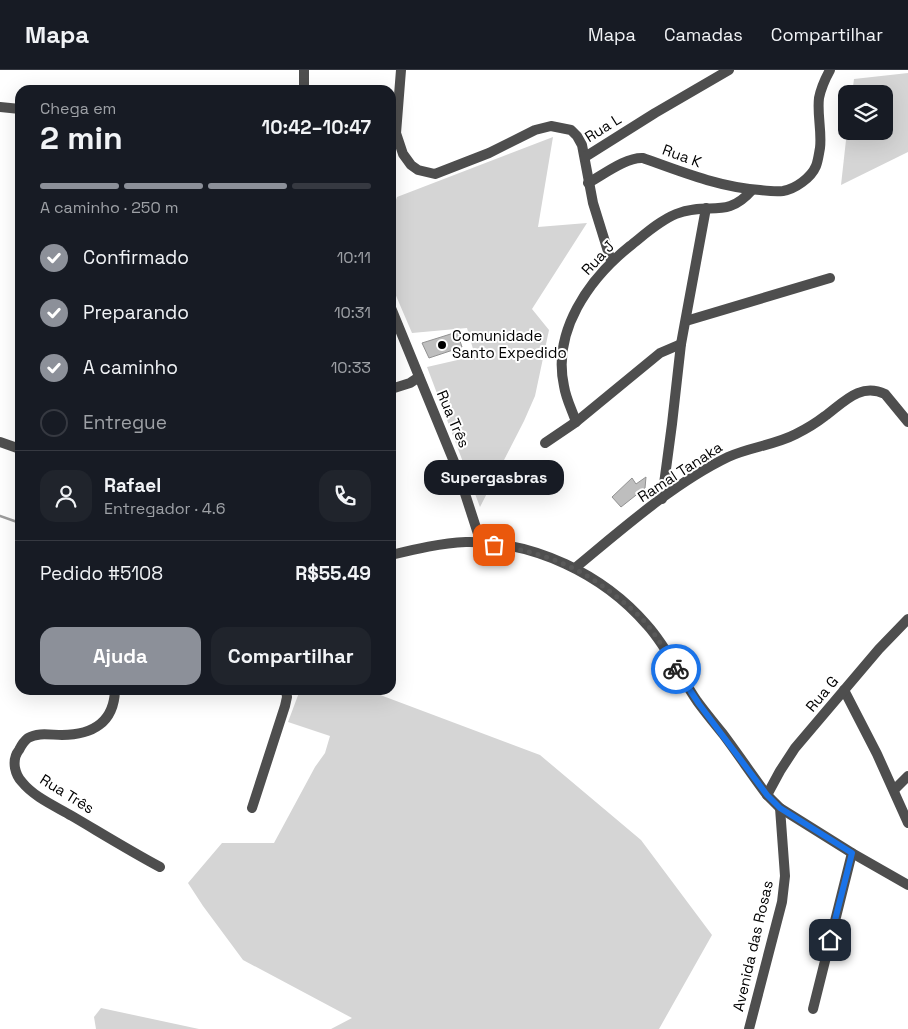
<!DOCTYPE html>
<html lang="pt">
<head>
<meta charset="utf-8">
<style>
	body { margin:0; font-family:"Space Grotesk",sans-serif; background:#20242c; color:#f1f3f6; height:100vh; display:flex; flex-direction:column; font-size:19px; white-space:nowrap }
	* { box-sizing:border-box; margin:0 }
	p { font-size:16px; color:#9ea1a6 }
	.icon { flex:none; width:28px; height:28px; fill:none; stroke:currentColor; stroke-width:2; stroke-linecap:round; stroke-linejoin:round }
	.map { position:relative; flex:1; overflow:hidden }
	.side { position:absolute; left:15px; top:15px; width:381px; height:610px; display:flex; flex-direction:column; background:#171b24; border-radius:15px; box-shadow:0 5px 20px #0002 }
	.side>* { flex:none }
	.fabs { position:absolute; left:838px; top:15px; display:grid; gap:10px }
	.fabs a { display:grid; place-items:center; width:55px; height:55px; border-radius:10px; background:#171b24; box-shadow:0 5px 20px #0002; font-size:25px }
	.pin { position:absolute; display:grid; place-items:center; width:42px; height:42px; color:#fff; margin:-21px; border-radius:10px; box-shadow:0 2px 8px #0006 }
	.courier { position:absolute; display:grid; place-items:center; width:50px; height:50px; margin:-25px; border:4px solid #1a73e8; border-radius:50%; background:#fff; color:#222; box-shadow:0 1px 6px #0007 }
	.bubble { position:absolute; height:35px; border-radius:15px; background:#171b24; box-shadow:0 5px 20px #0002; font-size:16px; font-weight:700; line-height:35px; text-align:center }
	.summary em { font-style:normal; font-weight:700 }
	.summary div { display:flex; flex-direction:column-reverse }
	.summary { display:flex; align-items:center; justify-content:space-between; height:85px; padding:0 25px }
	h1 { font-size:32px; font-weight:700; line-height:38px }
	.bar { display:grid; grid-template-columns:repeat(4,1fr); gap:8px 5px; align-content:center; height:60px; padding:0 25px }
	.bar i { height:6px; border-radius:4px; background:#363941 }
	.bar .active { background:#8c9099 }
	.bar p { grid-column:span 4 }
	.line { display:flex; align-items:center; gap:12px; padding:0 25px; border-top:1px solid #363941 }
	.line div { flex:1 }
	.round { display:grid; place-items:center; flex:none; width:52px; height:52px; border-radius:15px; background:#20242c }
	ol { padding:0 25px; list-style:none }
	li { display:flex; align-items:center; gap:15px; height:55px }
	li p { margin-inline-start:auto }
	li .icon { padding:5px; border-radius:50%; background:#8c9099; color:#fff; stroke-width:4 }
	li:last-child { color:#9ea1a6 }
	li i { width:28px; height:28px; border:2px solid #363941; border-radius:50% }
	.cta { display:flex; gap:10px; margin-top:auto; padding:10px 25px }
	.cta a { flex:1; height:58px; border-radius:15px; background:#8c9099; color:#fff; font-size:20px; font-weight:700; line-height:58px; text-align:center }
	.cta a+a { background:#20242c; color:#f1f3f6 }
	header { display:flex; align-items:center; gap:30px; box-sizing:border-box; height:70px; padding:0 25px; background:#171b24; border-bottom:1px solid #363941 }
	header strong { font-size:24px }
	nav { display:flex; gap:28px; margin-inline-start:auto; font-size:18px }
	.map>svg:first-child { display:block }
</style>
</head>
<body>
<header>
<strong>Mapa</strong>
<nav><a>Mapa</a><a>Camadas</a><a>Compartilhar</a></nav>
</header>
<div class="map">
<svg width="908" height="959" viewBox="0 0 908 959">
	<rect width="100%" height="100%" fill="#fff"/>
	<g fill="#d5d5d5">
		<path d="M 908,3 L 908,82 L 841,115 L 847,61 L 884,61 L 884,24 L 852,24 L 854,9 Z"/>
		<path d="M 553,67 L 538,157 L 587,153 L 532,239 L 549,260 L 535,326 L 524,351 L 480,437 L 427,297 L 475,286 L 467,258 L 412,263 L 391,214 L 391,144 L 397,127 Z"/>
		<path d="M 300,620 L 367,620 L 540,685 L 641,770 L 712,865 L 659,959 L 331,959 L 352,948 L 243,890 L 203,836 L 188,813 L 222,773 L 274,773 L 315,697 L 325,683 L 330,666 L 288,652 Z"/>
		<path d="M 101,938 L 199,959 L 96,959 L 94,947 Z"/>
	</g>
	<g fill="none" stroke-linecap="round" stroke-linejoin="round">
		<path stroke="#9c9c9c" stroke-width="2.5" d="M 0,446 L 20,453"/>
	</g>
	<g fill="#bebebe" stroke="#929292">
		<path d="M 457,262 L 462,277 L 429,288 L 422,273 Z"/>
		<path d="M 646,407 L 645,418 L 621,437 L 612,427 L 632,408 L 636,414 Z"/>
	</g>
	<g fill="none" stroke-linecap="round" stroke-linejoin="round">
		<g stroke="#4e4e4e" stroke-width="10">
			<path d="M 401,0 L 396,63 L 403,84 L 411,95 L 418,100 L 435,104 L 489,83 L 535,60 L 551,56 L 571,60 L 577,66 L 582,75 L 593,133 L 611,191"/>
			<path d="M 304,20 L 304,0"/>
			<path d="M 0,37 L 20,39"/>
			<path d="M 585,87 L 655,43 L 729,0"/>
			<path d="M 588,113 C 603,105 626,87 643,88 C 682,102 719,117 760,120 C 768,121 776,122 783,121 C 795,119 811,108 816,96 C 818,91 819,83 820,78 C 822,61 817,45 819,28 C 821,18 825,9 830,0"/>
			<path d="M 391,238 L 457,399 L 481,473"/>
			<path d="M 686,251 L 830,208"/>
			<path d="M 391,319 L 410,313 L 419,307"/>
			<path d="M 576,352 C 572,340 566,329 564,316 C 552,261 589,209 630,176 C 644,165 659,151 676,144 C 709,131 726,150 752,120"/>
			<path d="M 0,372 L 20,379"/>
			<path d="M 545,373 L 576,352 L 660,283 L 681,274"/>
			<path d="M 662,429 L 672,354 L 681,274 L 706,138"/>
			<path d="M 391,485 C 416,479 441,473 466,472 C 534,471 603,504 647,555 C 667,577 680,606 697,631 C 705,642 714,653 723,664 C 738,684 752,705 767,725 L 780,738 L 852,783 L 908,815"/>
			<path d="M 575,498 C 621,460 674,413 728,387 C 750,377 775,375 796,364 C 806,359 816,353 825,346 C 843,333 860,312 885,324 L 908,352"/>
			<path d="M 115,620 C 114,653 92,665 62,665 C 51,665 38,662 28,668 C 24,671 21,676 19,680 C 15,685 14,692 15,698 C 16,703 18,708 22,712 C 34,727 55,736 72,746 C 101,763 130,781 160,797"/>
			<path d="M 844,620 L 877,684 L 908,753"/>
			<path d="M 894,720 L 908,706"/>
			<path d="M 767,725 L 780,701 L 795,678 L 879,579 L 908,549"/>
			<path d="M 252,738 L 285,636 L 287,627 L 286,620"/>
			<path d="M 813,939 L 852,783"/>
			<path d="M 749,959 L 782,832 L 785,806 L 780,738"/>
		</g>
	</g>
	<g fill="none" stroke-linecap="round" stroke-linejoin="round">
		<path stroke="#595959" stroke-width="5" stroke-dasharray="0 9" d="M 494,475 C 540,482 575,494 613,524 C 626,534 639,544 649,557 C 660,571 667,585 676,599"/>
		<path stroke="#1a73e8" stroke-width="6" d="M 676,599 L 699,634 L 767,725 L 780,738 L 852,783 L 830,870"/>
	</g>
	<circle fill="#000" stroke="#fff" stroke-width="2" cx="442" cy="275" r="5"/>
	<g text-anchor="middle" stroke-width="4" stroke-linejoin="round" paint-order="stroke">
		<g font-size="15" fill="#000" stroke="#fff">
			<text transform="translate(603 58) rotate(-32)" y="5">Rua L</text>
			<text transform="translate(682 86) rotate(20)" y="5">Rua K</text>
			<text transform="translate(598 188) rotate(-47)" y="5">Rua J</text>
			<text transform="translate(453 349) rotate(67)" y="5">Rua Três</text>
			<text transform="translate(680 402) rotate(-33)" y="5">Ramal Tanaka</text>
			<text transform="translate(822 624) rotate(-50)" y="5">Rua G</text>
			<text transform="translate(67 724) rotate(32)" y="5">Rua Três</text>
			<text transform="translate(753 876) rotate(-77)" y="5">Avenida das Rosas</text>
		</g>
		<g font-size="15" fill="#000" stroke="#fff" text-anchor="start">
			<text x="452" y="271">Comunidade<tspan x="452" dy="17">Santo Expedido</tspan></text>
		</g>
	</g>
</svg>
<div class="fabs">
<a><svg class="icon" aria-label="layers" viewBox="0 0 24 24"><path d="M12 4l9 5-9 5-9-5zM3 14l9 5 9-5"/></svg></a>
</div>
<div class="pin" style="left:494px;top:475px;background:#ea580c"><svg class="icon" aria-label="bag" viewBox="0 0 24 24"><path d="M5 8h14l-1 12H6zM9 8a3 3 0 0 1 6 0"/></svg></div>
<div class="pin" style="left:830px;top:870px;background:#1f2937"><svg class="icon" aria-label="home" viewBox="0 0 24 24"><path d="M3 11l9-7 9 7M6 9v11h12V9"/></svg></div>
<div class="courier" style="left:676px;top:599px"><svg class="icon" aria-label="bike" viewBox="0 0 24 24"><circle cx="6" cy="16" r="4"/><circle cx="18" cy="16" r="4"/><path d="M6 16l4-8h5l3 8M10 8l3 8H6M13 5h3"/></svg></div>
<div class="bubble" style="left:424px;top:390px;width:140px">Supergasbras</div>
<section class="side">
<div class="summary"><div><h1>2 min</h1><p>Chega em</p></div><em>10:42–10:47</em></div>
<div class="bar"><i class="active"></i><i class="active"></i><i class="active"></i><i></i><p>A caminho · 250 m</p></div>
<ol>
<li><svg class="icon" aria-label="check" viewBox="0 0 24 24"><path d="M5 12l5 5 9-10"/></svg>Confirmado<p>10:11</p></li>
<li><svg class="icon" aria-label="check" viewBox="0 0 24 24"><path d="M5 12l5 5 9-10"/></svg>Preparando<p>10:31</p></li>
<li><svg class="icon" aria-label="check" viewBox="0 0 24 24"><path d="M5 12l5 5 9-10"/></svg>A caminho<p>10:33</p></li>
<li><i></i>Entregue</li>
</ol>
<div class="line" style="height:90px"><a class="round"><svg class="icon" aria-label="person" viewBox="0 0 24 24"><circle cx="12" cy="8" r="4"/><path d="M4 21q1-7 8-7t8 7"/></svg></a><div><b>Rafael</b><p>Entregador · 4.6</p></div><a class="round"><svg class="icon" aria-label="phone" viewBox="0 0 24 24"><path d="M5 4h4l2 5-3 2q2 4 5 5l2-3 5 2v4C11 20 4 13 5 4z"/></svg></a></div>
<div class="line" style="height:65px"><div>Pedido #5108</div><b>R$55.49</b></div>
<div class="cta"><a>Ajuda</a><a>Compartilhar</a></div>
</section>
</div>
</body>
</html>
